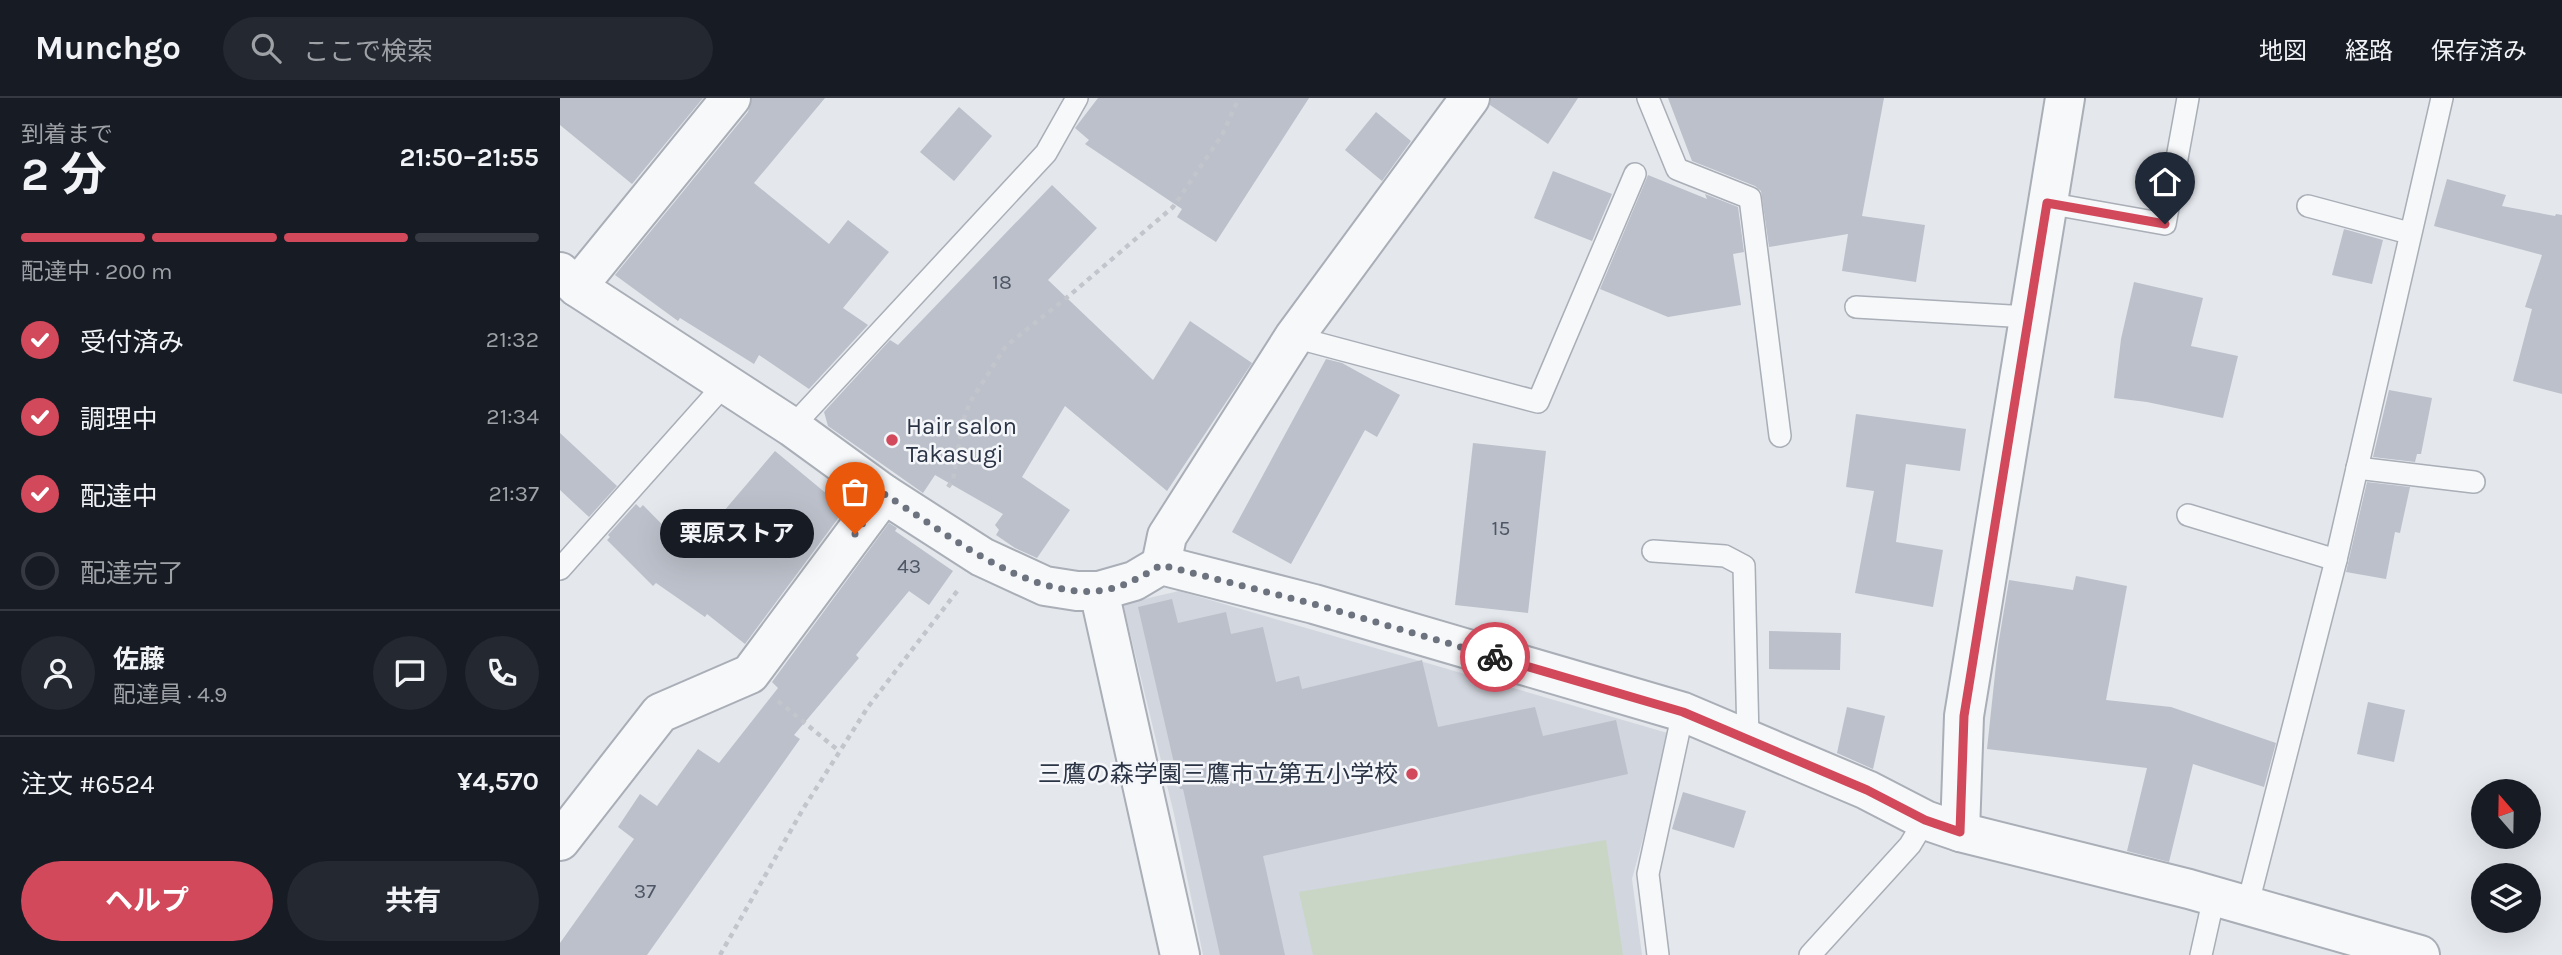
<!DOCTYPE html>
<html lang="ja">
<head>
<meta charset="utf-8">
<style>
	body { margin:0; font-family:Karla,"Noto Sans JP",sans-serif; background:#242831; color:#f1f3f6; height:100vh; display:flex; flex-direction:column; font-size:26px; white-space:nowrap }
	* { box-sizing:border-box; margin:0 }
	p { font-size:23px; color:#9ea1a6 }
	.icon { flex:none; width:38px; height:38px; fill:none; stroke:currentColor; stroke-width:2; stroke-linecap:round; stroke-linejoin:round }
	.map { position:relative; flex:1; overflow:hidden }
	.panel { display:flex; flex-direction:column; background:#171b24; width:560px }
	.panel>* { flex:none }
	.needle { width:46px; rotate:340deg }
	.tools { position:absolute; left:1911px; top:681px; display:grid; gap:14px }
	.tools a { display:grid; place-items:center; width:70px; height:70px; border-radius:50%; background:#171b24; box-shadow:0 7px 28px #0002; font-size:35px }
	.pin { position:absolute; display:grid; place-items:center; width:60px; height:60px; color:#fff; margin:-72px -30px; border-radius:50% 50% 50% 0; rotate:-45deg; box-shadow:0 0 7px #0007 }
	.pin .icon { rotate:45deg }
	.courier { position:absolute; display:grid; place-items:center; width:70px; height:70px; margin:-35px; border:5px solid #d1495b; border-radius:50%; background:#fff; color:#222; box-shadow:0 2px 9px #0007 }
	.bubble { position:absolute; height:49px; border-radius:24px; background:#171b24; box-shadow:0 7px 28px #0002; font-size:23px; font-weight:700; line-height:49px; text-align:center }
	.head em { font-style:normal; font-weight:700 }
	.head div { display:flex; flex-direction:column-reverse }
	.head { display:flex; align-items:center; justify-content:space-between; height:119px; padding:0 21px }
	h1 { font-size:46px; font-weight:700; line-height:52px }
	.bar { display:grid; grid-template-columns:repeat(4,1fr); gap:10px 7px; align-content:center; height:84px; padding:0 21px }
	.bar i { height:9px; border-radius:5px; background:#363941 }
	.bar .active { background:#d1495b }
	.bar p { grid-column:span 4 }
	.line { display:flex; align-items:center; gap:18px; padding:0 21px; border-top:2px solid #363941 }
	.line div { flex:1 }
	.round { display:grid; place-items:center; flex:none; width:74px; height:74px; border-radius:37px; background:#242831 }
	ol { padding:0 21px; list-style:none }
	li { display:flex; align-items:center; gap:21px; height:77px }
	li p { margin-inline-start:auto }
	li .icon { padding:7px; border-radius:50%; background:#d1495b; color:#fff; stroke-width:4 }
	li:last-child { color:#9ea1a6 }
	li i { width:38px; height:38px; border:4px solid #363941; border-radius:50% }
	.primary-button { display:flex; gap:14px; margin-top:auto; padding:14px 21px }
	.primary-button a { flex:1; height:80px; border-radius:42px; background:#d1495b; color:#fff; font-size:28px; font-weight:700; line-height:80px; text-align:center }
	.primary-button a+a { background:#242831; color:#f1f3f6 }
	header { display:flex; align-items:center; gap:42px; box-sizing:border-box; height:98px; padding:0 35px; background:#171b24; border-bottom:2px solid #363941 }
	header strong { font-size:33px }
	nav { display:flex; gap:38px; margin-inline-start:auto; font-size:24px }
	.search { width:490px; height:63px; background:#242831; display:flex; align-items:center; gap:18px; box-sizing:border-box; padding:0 24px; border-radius:38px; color:#9ea1a6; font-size:26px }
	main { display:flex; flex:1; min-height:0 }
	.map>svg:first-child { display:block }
</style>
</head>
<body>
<header>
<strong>Munchgo</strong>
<div class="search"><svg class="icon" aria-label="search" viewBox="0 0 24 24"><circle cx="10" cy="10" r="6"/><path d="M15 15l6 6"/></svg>ここで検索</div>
<nav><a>地図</a><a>経路</a><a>保存済み</a></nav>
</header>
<main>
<section class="panel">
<div class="head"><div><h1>2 分</h1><p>到着まで</p></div><em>21:50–21:55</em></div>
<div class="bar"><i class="active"></i><i class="active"></i><i class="active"></i><i></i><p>配達中 · 200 m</p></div>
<ol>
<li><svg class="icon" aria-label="check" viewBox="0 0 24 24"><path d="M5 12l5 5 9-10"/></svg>受付済み<p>21:32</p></li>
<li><svg class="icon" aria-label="check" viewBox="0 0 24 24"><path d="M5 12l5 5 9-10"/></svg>調理中<p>21:34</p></li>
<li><svg class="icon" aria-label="check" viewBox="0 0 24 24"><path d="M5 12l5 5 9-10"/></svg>配達中<p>21:37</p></li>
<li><i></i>配達完了</li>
</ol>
<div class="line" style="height:126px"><a class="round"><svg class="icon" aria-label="person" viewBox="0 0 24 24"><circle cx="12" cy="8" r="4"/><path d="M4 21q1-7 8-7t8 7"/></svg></a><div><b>佐藤</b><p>配達員 · 4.9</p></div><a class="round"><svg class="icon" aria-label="chat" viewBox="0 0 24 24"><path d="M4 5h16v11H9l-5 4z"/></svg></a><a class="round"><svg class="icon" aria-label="phone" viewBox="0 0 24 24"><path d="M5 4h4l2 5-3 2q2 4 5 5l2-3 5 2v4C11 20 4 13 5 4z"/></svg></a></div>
<div class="line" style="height:91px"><div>注文 #6524</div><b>¥4,570</b></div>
<div class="primary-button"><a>ヘルプ</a><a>共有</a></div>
</section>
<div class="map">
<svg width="2002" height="857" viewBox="0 0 2002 857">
	<rect width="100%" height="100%" fill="#e4e7ec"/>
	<path fill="#d2d6de" d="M 619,493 L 1111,636 L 1072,781 L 1082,857 L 643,857 L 614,716 L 563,506 Z"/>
	<path fill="#c9d6c5" d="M 1046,742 L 1063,857 L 753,857 L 739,794 Z"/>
	<g fill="#bbc0ca">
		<path d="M 0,0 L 143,0 L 72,86 L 0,27 Z"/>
		<path d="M 192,0 L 265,0 L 194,85 L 269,146 L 288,122 L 329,154 L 283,210 L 308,227 L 249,291 L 199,257 L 194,266 L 120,220 L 118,223 L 55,177 L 188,14 Z"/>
		<path d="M 538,0 L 749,0 L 656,144 L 617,119 L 622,111 L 525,46 L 529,42 L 515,30 Z"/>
		<path d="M 931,0 L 1018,0 L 988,46 L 930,7 Z"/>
		<path d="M 1108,0 L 1324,0 L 1302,118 L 1365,127 L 1356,184 L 1282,173 L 1288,136 L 1209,149 L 1201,93 L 1195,88 L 1132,63 Z"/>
		<path d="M 399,9 L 432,38 L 394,83 L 360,54 Z"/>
		<path d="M 816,14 L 851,43 L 822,83 L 785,52 Z"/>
		<path d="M 993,73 L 1052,96 L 1032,143 L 974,120 Z"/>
		<path d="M 1088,77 L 1147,101 L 1145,96 L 1178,109 L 1184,154 L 1173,156 L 1181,207 L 1108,219 L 1040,191 Z"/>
		<path d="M 1887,81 L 1946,97 L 1942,108 L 1995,118 L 1996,116 L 2002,117 L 2002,296 L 1953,283 L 1972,211 L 1965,209 L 1982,157 L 1874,128 Z"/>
		<path d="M 492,87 L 537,130 L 488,182 L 593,282 L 630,223 L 692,265 L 607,393 L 505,308 L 462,379 L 510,412 L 477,460 L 455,450 L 436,437 L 439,432 L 435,427 L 443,416 L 375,377 L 363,395 L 268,328 L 264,314 L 330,242 L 338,247 Z"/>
		<path d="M 1784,131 L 1823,142 L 1812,186 L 1772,177 Z"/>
		<path d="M 1574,184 L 1643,200 L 1631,248 L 1678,258 L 1663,320 L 1587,304 L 1554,300 L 1561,241 Z"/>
		<path d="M 766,261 L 782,265 L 840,297 L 817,339 L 805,332 L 731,466 L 672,434 Z"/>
		<path d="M 1829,292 L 1872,300 L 1861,356 L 1857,356 L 1855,364 L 1813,359 Z"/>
		<path d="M 1296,316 L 1406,331 L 1400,373 L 1346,366 L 1336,444 L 1383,452 L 1373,509 L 1295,495 L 1314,393 L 1286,389 Z"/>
		<path d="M 0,335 L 57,388 L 29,419 L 0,392 Z"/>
		<path d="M 913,345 L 986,353 L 968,515 L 895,507 Z"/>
		<path d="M 215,353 L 285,411 L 185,546 L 147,516 L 145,519 L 96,485 L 93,488 L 47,442 L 50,439 L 48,437 L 76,406 L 80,410 L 83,407 L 129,454 Z"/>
		<path d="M 1807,384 L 1850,389 L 1840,435 L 1835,434 L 1826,481 L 1786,474 Z"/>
		<path d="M 329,425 L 337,430 L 335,433 L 393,473 L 369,507 L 349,493 L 296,557 L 299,560 L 234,637 L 240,641 L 87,857 L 0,857 L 0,845 L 74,741 L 58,729 L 80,696 L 97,708 L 138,651 L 159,665 L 218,590 L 212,584 Z"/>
		<path d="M 1516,478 L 1567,488 L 1546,602 L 1611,609 L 1716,645 L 1704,689 L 1633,666 L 1609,764 L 1567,753 L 1587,670 L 1427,651 L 1438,548 L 1449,482 L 1513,492 Z"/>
		<path d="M 612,501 L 618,525 L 666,514 L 671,536 L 703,529 L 716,584 L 739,578 L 742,591 L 862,562 L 878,629 L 975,609 L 983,638 L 1056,622 L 1068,676 L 703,758 L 725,857 L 660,857 L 623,691 L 620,691 L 578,509 Z"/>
		<path d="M 1209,533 L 1281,535 L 1280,572 L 1209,571 Z"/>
		<path d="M 1808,604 L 1845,612 L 1834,664 L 1797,656 Z"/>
		<path d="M 1287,609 L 1325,618 L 1313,671 L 1277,655 Z"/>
		<path d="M 1123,694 L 1186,713 L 1174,750 L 1112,731 Z"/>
	</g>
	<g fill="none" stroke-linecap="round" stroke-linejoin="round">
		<g stroke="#a9aeb7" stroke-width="24">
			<g id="service">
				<path d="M 1088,0 L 1117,71 L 1190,100 L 1220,338"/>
				<path d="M 1487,105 L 1605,126 L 1628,0"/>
				<path d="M 1748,108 L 1849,135"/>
				<path d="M 1296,209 L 1468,219"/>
				<path d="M 734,239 L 978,304 L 1075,76"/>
				<path d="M 232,329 L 486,55 L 517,0"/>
				<path d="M 1797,370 L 1914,384"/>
				<path d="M 1628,417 L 1776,462"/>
				<path d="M 1093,453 L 1165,458 L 1184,468 L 1188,641"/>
				<path d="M 0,471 L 164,287"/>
				<path d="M 1687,809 L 1776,462 L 1882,0"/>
				<path d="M 1098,857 L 1088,776 L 1123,614"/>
				<path d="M 1250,857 L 1350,747 L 1365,722"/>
				<path d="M 1641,857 L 1654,799"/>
			</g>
		</g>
		<g stroke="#a9aeb7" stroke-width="42">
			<g id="minor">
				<path d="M 0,174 L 17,189 L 232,329 L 324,396 L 422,459 L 485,488 L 517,493 L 539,493 L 574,483 L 601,467 L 754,506 L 1123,614 L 1307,692 L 1365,722 L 1400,734 L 1629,791 L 1860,857"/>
				<path d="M 17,189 L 171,0"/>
				<path d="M 601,467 L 607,438 L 734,239 L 910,0"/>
				<path d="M 539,493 L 620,857"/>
				<path d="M 1400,734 L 1404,618 L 1505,0"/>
				<path d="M 0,743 L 100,615 L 190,576 L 324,396"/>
			</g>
		</g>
		<g stroke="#c2c5cb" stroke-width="4.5" stroke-dasharray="5 5" stroke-linecap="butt">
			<path d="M 388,389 L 393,382 L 403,323 L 410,304 L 446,248 L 510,197 L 613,109 L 662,37 L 679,0"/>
			<path d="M 218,603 L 279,653"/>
			<path d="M 160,857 L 243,711 L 308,609 L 398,492"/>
		</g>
		<use href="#service" stroke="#f7f8fa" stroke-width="21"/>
		<use href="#minor" stroke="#f7f8fa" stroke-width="38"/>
	</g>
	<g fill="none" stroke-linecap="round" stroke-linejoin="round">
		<path stroke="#6c737f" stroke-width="7" stroke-dasharray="0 12.6" d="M 295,436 L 324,396 C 384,433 463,499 537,493 C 561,491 581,479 601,467 L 754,506 L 935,559"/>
		<path stroke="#d1495b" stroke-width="9" d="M 935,559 L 1123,614 L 1307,692 L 1365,722 L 1400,734 L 1404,618 L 1487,105 L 1605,126"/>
	</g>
	<g fill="#d1495b" stroke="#f4f6f9" stroke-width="2.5">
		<circle cx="332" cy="342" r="7"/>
		<circle cx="852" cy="676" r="7"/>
	</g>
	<g text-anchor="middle" stroke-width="5" stroke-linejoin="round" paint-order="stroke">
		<g font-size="21" fill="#4f5766">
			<text x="442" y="191">18</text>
			<text x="941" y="437">15</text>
			<text x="349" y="475">43</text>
			<text x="85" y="800">37</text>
		</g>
		<g font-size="24" fill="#2b3445" stroke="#f4f6f9" text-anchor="start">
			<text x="346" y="336">Hair salon<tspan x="346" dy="28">Takasugi</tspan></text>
			<text x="838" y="684" text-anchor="end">三鷹の森学園三鷹市立第五小学校</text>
		</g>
	</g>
</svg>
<div class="tools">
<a><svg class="needle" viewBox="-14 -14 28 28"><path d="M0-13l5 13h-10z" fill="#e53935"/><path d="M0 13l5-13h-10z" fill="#9ea1a6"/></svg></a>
<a><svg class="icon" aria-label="layers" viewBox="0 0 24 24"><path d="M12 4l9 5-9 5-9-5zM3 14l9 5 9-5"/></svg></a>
</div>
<div class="pin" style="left:295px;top:436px;background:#ea580c"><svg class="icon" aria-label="bag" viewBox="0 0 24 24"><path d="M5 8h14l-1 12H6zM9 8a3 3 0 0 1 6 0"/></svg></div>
<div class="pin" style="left:1605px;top:126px;background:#1f2937"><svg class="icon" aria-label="home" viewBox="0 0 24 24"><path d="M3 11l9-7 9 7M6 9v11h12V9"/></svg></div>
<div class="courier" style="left:935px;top:559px"><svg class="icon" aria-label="bike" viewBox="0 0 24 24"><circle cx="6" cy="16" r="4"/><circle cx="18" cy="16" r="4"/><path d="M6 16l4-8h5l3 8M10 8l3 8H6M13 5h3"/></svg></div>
<div class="bubble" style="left:100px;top:411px;width:154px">栗原ストア</div>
</div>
</main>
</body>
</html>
